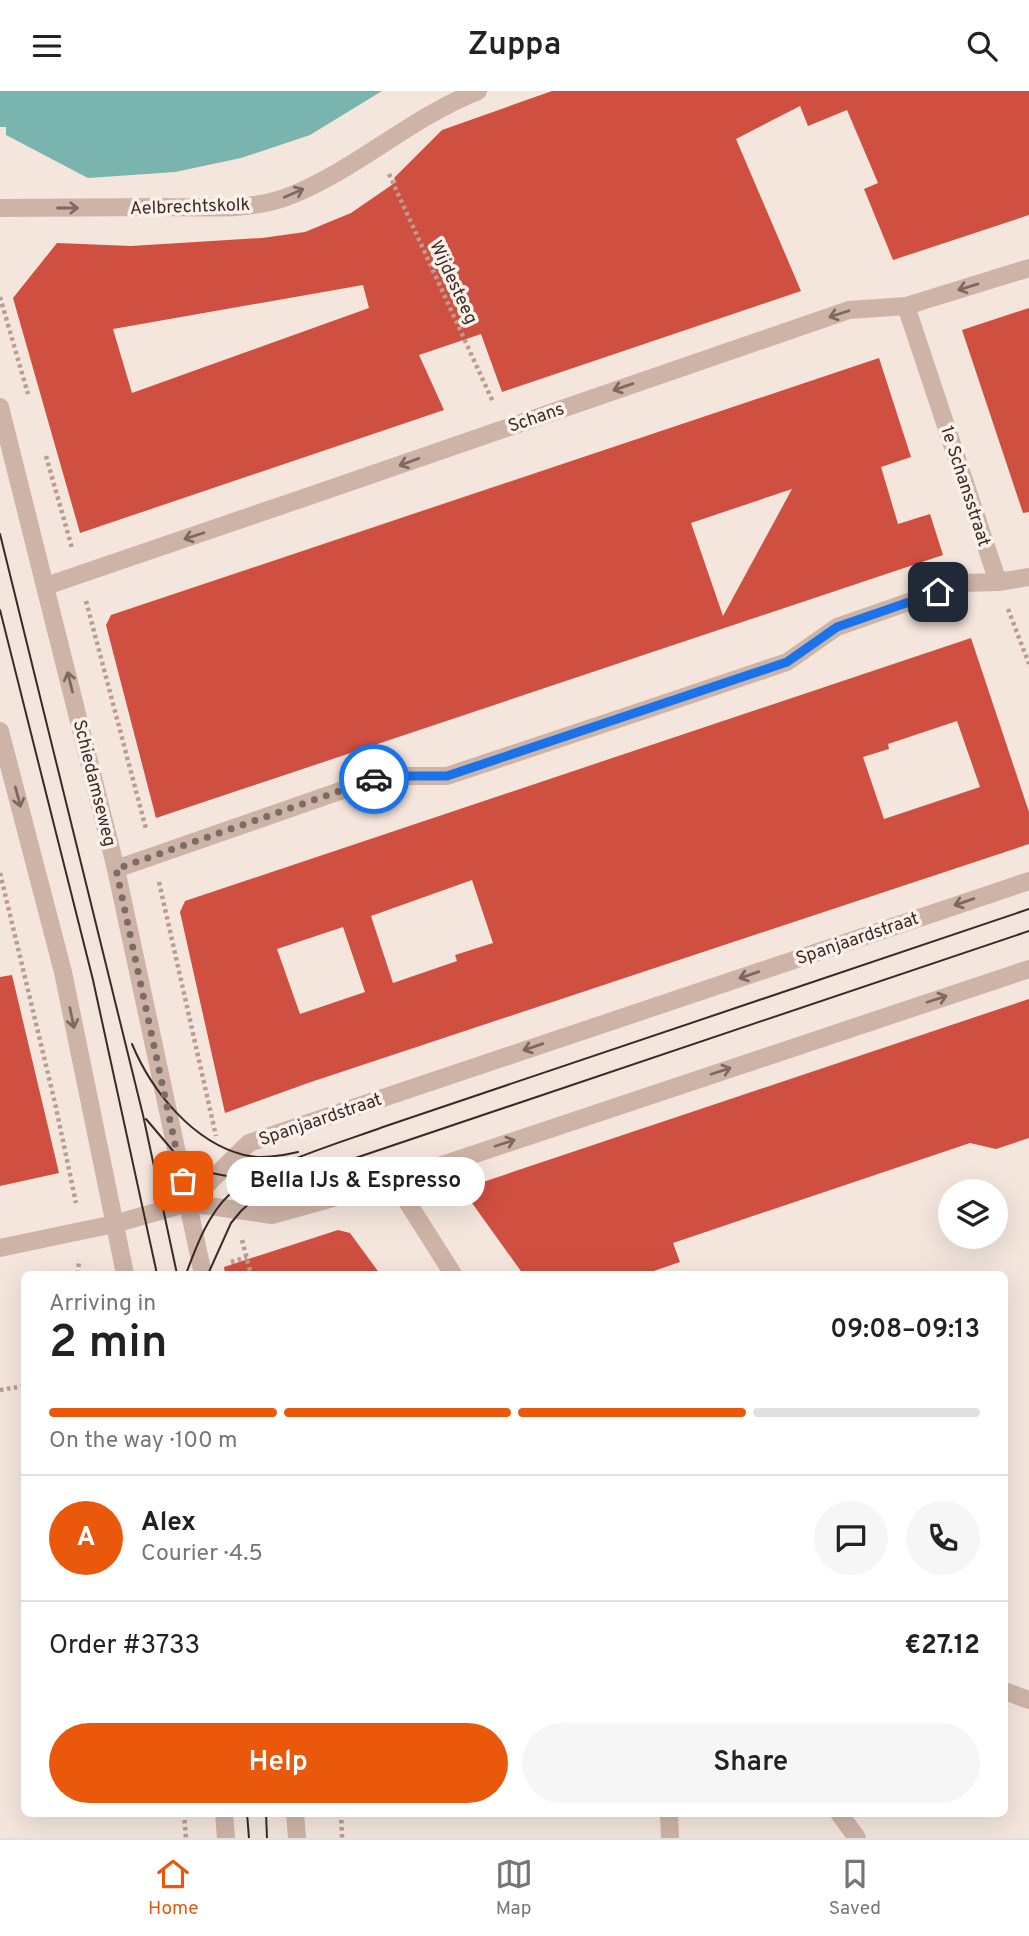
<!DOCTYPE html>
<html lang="en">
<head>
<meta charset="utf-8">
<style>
	body { margin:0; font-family:Overpass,sans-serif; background:#f6f6f6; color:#222; height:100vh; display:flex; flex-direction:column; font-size:26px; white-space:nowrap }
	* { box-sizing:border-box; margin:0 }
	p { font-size:23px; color:#767676 }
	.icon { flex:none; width:38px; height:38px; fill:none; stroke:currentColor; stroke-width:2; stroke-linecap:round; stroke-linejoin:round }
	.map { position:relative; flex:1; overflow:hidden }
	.sheet { position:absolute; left:21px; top:1180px; width:987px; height:546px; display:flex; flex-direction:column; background:#fff; border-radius:10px; box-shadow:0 7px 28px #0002 }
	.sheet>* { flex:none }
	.buttons { position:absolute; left:938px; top:1088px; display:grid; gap:14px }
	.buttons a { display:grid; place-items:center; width:70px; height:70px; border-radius:50%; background:#fff; box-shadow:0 7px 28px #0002; font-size:35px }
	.pin { position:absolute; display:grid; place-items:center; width:60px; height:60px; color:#fff; margin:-30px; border-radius:14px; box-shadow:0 4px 10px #0006 }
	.courier { position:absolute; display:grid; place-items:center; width:70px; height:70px; margin:-35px; border:5px solid #1a73e8; border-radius:50%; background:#fff; color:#222; box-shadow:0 2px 9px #0007 }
	.bubble { position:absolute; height:49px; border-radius:24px; background:#fff; box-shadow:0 7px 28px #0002; font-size:23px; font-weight:600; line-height:49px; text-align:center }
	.overview em { font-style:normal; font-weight:600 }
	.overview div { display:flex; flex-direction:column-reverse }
	.overview { display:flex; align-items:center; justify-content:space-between; height:119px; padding:0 28px }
	h1 { font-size:46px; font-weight:600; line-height:52px }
	.bar { display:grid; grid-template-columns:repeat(4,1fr); gap:10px 7px; align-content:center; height:84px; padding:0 28px }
	.bar i { height:9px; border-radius:5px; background:#e0e0e0 }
	.bar .current { background:#ea580c }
	.bar p { grid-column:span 4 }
	.line { display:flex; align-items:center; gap:18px; padding:0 28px; border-top:2px solid #e0e0e0 }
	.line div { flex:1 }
	.round { display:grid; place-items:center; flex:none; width:74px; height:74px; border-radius:37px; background:#f6f6f6 }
	.primary-button { display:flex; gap:14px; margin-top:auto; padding:14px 28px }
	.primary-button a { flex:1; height:80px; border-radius:42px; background:#ea580c; color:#fff; font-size:28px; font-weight:600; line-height:80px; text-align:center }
	.primary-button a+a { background:#f6f6f6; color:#222 }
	header { display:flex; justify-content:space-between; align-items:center; height:91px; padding:0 28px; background:#fff; font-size:32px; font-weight:600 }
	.dock { display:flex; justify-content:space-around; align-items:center; height:98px; border-top:2px solid #e0e0e0; background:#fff; font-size:19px; color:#767676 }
	.dock a { display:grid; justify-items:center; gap:4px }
	.dock .current { color:#ea580c }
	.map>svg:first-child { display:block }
</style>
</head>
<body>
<header><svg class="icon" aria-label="menu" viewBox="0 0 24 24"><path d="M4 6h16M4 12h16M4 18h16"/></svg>Zuppa<svg class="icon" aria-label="search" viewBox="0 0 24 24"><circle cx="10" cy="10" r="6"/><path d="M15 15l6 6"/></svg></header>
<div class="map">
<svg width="1029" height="1747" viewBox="0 0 1029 1747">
	<rect width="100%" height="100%" fill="#f4e6dd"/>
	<path fill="#79b4ae" d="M 0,0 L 382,0 L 310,44 L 241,67 L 175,81 L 88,87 L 6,44 L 6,36 L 0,36 Z"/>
	<g fill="#cf4f40" fill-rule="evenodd">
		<path d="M 552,0 L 1029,0 L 1029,124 L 893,169 L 864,98 L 878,92 L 847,19 L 808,35 L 800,15 L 736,48 L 801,200 L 502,301 L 481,243 L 419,264 L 444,319 L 80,442 L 13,207 L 57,152 L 131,155 L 262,147 L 305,141 L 351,122 L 396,91 L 394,87 L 442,39 ZM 363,194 L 369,217 L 132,302 L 113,238 Z"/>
		<path d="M 1029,217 L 1029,421 L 1023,422 L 962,239 Z"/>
		<path d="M 879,267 L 911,366 L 881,376 L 898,433 L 930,423 L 943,464 L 156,727 L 106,534 L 111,524 ZM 792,398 L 723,525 L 691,432 Z"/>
		<path d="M 971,547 L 1029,721 L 1029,753 L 308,992 L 225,1022 L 180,821 L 185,810 ZM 957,630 L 980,696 L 884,728 L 863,666 L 889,658 L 888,653 ZM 472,789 L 493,852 L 455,864 L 457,870 L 393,892 L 371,825 ZM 343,836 L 365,901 L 300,923 L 277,858 Z"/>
		<path d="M 12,884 L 59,1082 L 0,1095 L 0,886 Z"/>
		<path d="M 1029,908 L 1029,1047 L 996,1058 L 970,1052 L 673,1152 L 680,1171 L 645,1183 L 523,1183 L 462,1098 Z"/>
		<path d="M 338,1139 L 350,1142 L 380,1183 L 225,1183 L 224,1176 Z"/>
	</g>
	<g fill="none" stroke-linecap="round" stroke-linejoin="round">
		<g stroke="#ba9d91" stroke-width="4.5" stroke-dasharray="3.5 3.5" stroke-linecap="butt">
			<path d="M 389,83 L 493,311"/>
			<path d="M 0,206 L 28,303"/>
			<path d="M 46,365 L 72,457"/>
			<path d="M 86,510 L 146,738"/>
			<path d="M 1008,518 L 1029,573"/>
			<path d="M 0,782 L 55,1012 L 76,1112"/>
			<path d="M 159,791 L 216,1045"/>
			<path d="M 242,1149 L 251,1183"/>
			<path d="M 231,1171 L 247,1166"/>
			<path d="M 78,1183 L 79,1169"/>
			<path d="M 0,1299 L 24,1295"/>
			<path d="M 184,1722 L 186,1747"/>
			<path d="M 341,1722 L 342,1747"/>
		</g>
		<g stroke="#ceb4a7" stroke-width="18">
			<path d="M 0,117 C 53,117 107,116 160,116 C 203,116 251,121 292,104 C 356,78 414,25 478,0"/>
			<path d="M 906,215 L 998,491"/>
			<path d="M 0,316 L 116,778 L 203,1183"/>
			<path d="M 46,495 C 314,404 581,311 849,219 L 906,215 L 1029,177"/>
			<path d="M 0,640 L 63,881 L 125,1183"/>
			<path d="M 116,778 L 383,685 L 447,685 L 648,618 L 787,571 L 837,536 L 963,492 L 998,491 L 1029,486"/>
			<path d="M 394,1090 L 453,1183"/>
			<path d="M 188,1112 L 249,1052 L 1029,790"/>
			<path d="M 0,1157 L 114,1133 L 188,1112 L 272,1124 L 394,1090 L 1029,878"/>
			<path d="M 1004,1600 L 1029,1609"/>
			<path d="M 224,1722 L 226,1747"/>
			<path d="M 295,1722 L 297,1747"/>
			<path d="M 669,1722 L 670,1747"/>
			<path d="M 839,1722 L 857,1747"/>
		</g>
		<g stroke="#3a2b28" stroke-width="2">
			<path d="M 0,443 L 143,1024 L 177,1183"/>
			<path d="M 0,519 L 93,889 L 157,1183"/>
			<path d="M 132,953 C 152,1001 193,1051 244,1064 C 259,1068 282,1065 298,1061"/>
			<path d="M 146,1028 L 179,1067 L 206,1081 L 253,1090"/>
			<path d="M 186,1183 C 196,1156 208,1123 230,1103 C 263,1074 340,1052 383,1036 L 1029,818"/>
			<path d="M 208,1183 L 231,1132 L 241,1120 L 262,1101 L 305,1084 L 1029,840"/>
			<path d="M 247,1722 L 249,1747"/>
			<path d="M 266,1722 L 267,1747"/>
		</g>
	</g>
	<defs><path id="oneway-shaft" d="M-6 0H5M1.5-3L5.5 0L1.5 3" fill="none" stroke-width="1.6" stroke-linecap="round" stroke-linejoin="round" transform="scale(1.75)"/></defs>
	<g stroke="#7d6961">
		<use href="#oneway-shaft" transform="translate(294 102) rotate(-24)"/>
		<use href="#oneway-shaft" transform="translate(68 117)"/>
		<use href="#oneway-shaft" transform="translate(968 196) rotate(163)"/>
		<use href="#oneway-shaft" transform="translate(839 223) rotate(162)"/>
		<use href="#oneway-shaft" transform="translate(623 296) rotate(161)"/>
		<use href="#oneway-shaft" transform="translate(409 371) rotate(160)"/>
		<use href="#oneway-shaft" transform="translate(194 445) rotate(162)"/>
		<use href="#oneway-shaft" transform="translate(70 591) rotate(-104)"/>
		<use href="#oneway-shaft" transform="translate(18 706) rotate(75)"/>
		<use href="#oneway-shaft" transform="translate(964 811) rotate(161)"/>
		<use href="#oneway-shaft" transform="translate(749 884) rotate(161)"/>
		<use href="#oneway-shaft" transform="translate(937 908) rotate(-18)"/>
		<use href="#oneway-shaft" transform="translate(72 927) rotate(78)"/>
		<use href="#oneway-shaft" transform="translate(533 956) rotate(161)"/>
		<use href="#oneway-shaft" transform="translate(721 980) rotate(-18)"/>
		<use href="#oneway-shaft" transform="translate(505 1052) rotate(-18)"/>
	</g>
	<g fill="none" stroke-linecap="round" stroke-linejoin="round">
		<path stroke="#7b6c67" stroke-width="7" stroke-dasharray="0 12.6" d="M 183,1090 L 116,778 L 374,688"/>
		<path stroke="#1a73e8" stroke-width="9" d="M 374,688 L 383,685 L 447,685 L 787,571 L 837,536 L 938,501"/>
	</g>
	<g text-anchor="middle" stroke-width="7" stroke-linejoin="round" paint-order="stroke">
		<g font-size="18" fill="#3a2b28" stroke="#fbf1ea">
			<text transform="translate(190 115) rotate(-2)" y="6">Aelbrechtskolk</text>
			<text transform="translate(454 191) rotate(65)" y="6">Wijdesteeg</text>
			<text transform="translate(536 326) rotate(-19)" y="6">Schans</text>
			<text transform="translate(966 395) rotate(72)" y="6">1e Schansstraat</text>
			<text transform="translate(95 692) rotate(76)" y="6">Schiedamseweg</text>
			<text transform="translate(857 847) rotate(-19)" y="6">Spanjaardstraat</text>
			<text transform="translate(320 1028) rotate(-19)" y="6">Spanjaardstraat</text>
		</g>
	</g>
</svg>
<div class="buttons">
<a><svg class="icon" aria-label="layers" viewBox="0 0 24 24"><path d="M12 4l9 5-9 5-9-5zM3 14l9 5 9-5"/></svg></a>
</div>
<div class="pin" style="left:183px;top:1090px;background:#ea580c"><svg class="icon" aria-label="bag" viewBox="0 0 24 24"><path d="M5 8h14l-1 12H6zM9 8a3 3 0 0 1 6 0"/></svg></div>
<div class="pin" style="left:938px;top:501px;background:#1f2937"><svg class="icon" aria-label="home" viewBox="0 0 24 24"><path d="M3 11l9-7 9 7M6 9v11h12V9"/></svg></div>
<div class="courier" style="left:374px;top:688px"><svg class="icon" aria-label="car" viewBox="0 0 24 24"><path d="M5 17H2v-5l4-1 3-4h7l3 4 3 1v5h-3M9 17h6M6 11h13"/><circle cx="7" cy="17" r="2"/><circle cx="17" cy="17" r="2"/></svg></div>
<div class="bubble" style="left:226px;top:1066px;width:259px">Bella IJs &amp; Espresso</div>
<section class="sheet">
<div class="overview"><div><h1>2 min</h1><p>Arriving in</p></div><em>09:08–09:13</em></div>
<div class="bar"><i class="current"></i><i class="current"></i><i class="current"></i><i></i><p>On the way · 100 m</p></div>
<div class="line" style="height:126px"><b class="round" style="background:#ea580c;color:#fff">A</b><div><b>Alex</b><p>Courier · 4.5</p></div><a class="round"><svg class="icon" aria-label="chat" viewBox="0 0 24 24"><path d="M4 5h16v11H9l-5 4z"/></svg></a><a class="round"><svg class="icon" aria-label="phone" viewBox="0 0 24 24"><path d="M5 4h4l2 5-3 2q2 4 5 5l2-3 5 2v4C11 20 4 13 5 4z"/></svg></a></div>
<div class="line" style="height:91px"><div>Order #3733</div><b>€27.12</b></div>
<div class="primary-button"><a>Help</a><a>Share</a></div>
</section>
</div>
<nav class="dock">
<a class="current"><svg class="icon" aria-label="home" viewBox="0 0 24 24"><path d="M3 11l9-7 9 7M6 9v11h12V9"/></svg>Home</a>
<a><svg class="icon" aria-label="map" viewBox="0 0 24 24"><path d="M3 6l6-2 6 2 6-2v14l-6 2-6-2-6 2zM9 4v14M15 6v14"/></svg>Map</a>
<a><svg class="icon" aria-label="saved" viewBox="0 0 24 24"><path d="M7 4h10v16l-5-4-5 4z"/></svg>Saved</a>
</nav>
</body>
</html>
